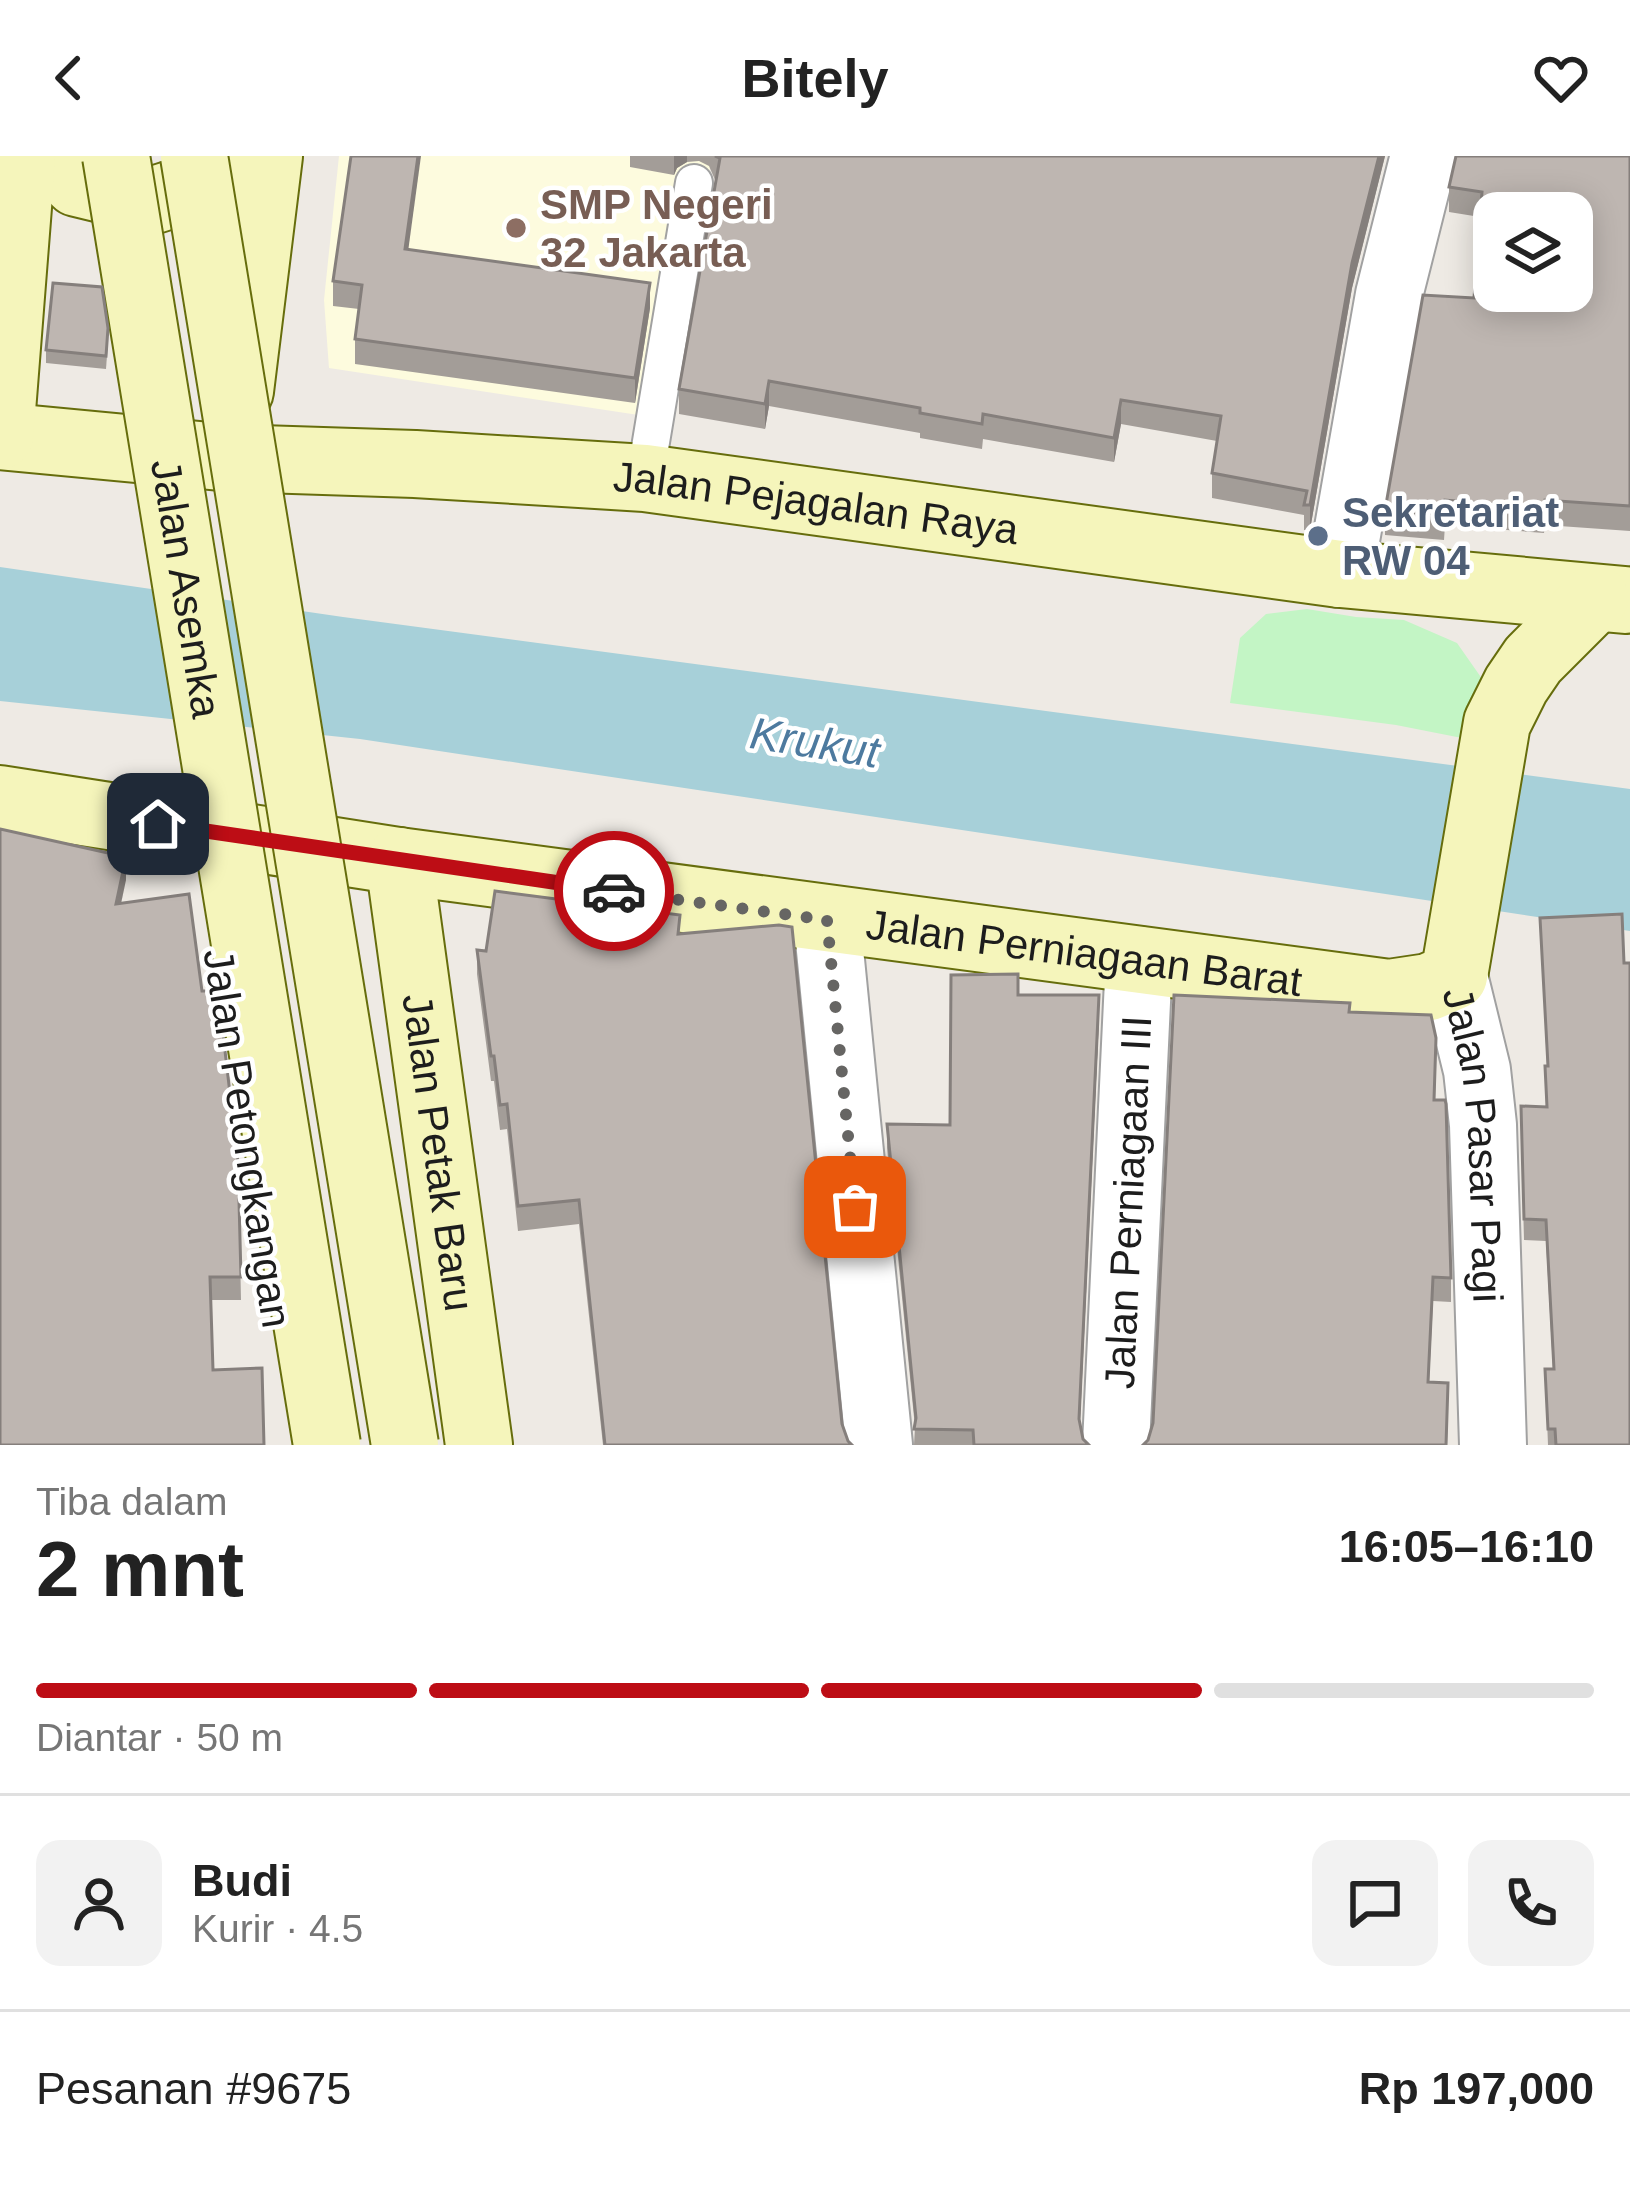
<!DOCTYPE html>
<html lang="id">
<head>
<meta charset="utf-8">
<style>
	body { margin:0; font-family:Helvetica,sans-serif; background:#f2f2f2; color:#222; height:100vh; display:flex; flex-direction:column; font-size:45px; white-space:nowrap }
	* { box-sizing:border-box; margin:0 }
	p { font-size:39px; color:#767676 }
	.icon { flex:none; width:66px; height:66px; fill:none; stroke:currentColor; stroke-width:2; stroke-linecap:round; stroke-linejoin:round }
	.map { position:relative; height:1289px; overflow:hidden }
	.side { display:flex; flex-direction:column; background:#fff; flex:1 }
	.side>* { flex:none }
	.tools { position:absolute; left:1473px; top:36px; display:grid; gap:24px }
	.tools a { display:grid; place-items:center; width:120px; height:120px; border-radius:24px; background:#fff; box-shadow:0 6px 30px #0003; font-size:60px }
	.pin { position:absolute; display:grid; place-items:center; width:102px; height:102px; color:#fff; margin:-51px; border-radius:24px; box-shadow:0 6px 18px #0006 }
	.courier { position:absolute; display:grid; place-items:center; width:120px; height:120px; margin:-60px; border:9px solid #bd0d15; border-radius:50%; background:#fff; color:#222; box-shadow:0 3px 15px #0007 }
	.headline em { font-style:normal; font-weight:800 }
	.headline div { display:flex; flex-direction:column-reverse }
	.headline { display:flex; align-items:center; justify-content:space-between; height:204px; padding:0 36px }
	h1 { font-size:78px; font-weight:800; line-height:90px }
	.bar { display:grid; grid-template-columns:repeat(4,1fr); gap:18px 12px; align-content:center; height:144px; padding:0 36px }
	.bar i { height:15px; border-radius:9px; background:#e0e0e0 }
	.bar .selected { background:#bd0d15 }
	.bar p { grid-column:span 4 }
	.line { display:flex; align-items:center; gap:30px; padding:0 36px; border-top:3px solid #e0e0e0 }
	.line div { flex:1 }
	.round { display:grid; place-items:center; flex:none; width:126px; height:126px; border-radius:24px; background:#f2f2f2 }
	header { display:flex; justify-content:space-between; align-items:center; height:156px; padding:0 36px; background:#fff; font-size:54px; font-weight:800 }
	.map>svg:first-child { display:block }
</style>
</head>
<body>
<header><svg class="icon" aria-label="back" viewBox="0 0 24 24"><path d="M15 5l-7 7 7 7"/></svg>Bitely<svg class="icon" aria-label="heart" viewBox="0 0 24 24"><path d="M12 20l-8-8c-3-5 5-10 8-4 3-6 11-1 8 4z"/></svg></header>
<div class="map">
<svg width="1630" height="1289" viewBox="0 0 1630 1289">
	<rect width="100%" height="100%" fill="#eeeae4"/>
	<path fill="#fdfbde" d="M 339,0 L 712,0 L 665,263 L 329,212 L 324,144 Z"/>
	<path fill="#c3f5c5" d="M 1307,453 L 1356,461 L 1404,464 L 1457,487 L 1485,527 L 1467,583 L 1396,569 L 1230,547 L 1240,482 L 1266,458 Z"/>
	<path fill="#a7d0d9" d="M 0,411 L 343,461 L 1630,633 L 1630,775 L 360,583 L 0,545 Z"/>
	<g fill="none" stroke-linecap="round" stroke-linejoin="round">
		<g stroke="#a1a1a1" stroke-width="40">
			<path id="lane" d="M 645,322 L 694,27"/>
		</g>
		<g stroke="#a1a1a1" stroke-width="70">
			<g id="street">
				<path d="M 1340,418 L 1389,139 L 1424,0"/>
				<path d="M 827,764 L 879,1289"/>
				<path id="s1" d="M 1454,820 L 1477,914 L 1483,969 L 1493,1289"/>
				<path id="s2" d="M 1116,1289 L 1139,804"/>
			</g>
		</g>
		<g stroke="#666d0c" stroke-width="70">
			<g id="secondary">
				<path d="M 51,0 L 77,27 L 151,45 L 223,22 L 242,0"/>
				<path d="M 240,235 L 269,0"/>
				<path id="s3" d="M 0,280 L 231,302 L 415,308 L 645,322 L 1340,418 L 1625,444"/>
				<path d="M 0,280 L 22,0"/>
				<path id="s4" d="M 0,643 L 399,705 L 1389,837 L 1429,831 L 1454,820 L 1497,567 L 1516,529 L 1533,504 L 1595,442"/>
				<path id="s5" d="M 399,705 L 479,1289"/>
			</g>
		</g>
		<use href="#lane" stroke="#fff" stroke-width="36"/>
		<use href="#street" stroke="#fff" stroke-width="66"/>
		<use href="#secondary" stroke="#f5f5bb" stroke-width="66"/>
		<g stroke="#666d0c" stroke-width="70" stroke-linecap="butt">
			<g id="secondary-bridge">
				<path id="s6" d="M 116,0 L 327,1289"/>
				<path d="M 194,0 L 405,1289"/>
			</g>
		</g>
		<use href="#secondary-bridge" stroke="#f5f5bb" stroke-width="66"/>
	</g>
	<g fill="#a39d98">
		<path d="M 630,0 L 1385,0 L 1352,132 L 1310,374 L 1304,374 L 1304,359 L 1212,342 L 1212,317 L 1217,285 L 1121,268 L 1114,306 L 983,283 L 982,293 L 920,282 L 920,277 L 769,250 L 765,273 L 679,258 L 679,233 L 716,26 L 709,10 L 699,5 L 687,6 L 677,12 L 674,19 L 630,11 Z"/>
		<path d="M 1630,0 L 1630,375 L 1545,369 L 1544,377 L 1445,369 L 1444,384 L 1385,379 L 1385,354 L 1474,142 L 1480,61 L 1449,56 L 1449,31 Z"/>
		<path d="M 408,94 L 650,152 L 635,247 L 355,208 L 355,183 L 359,153 L 333,150 L 333,125 Z"/>
		<path d="M 108,186 L 106,213 L 46,207 L 46,194 Z"/>
		<path d="M 126,724 L 121,747 L 202,835 L 238,1006 L 241,1144 L 210,1144 L 213,1214 L 0,1289 Z"/>
		<path d="M 1540,762 L 1630,1289 L 1548,1289 L 1545,1213 L 1553,1213 L 1546,1085 L 1524,1084 L 1521,972 L 1546,951 L 1545,910 L 1547,910 Z"/>
		<path d="M 680,777 L 842,1268 L 603,1289 L 579,1068 L 518,1075 L 507,973 L 500,974 L 494,925 L 491,925 L 477,818 L 477,794 L 486,795 Z"/>
		<path d="M 1018,839 L 1099,863 L 1079,1267 L 1083,1283 L 1089,1289 L 914,1289 L 915,1271 L 887,992 L 887,968 L 950,969 Z"/>
		<path d="M 1350,856 L 1436,906 L 1435,944 L 1451,1122 L 1451,1146 L 1433,1145 L 1429,1226 L 1448,1251 L 1447,1289 L 1143,1289 L 1148,1284 Z"/>
	</g>
	<g fill="#857f7c">
		<path d="M 418,0 L 421,0 L 405,118 L 405,93 Z"/>
		<path d="M 674,0 L 687,0 L 687,6 L 677,12 L 674,19 Z"/>
		<path d="M 1379,0 L 1385,0 L 1352,132 L 1310,374 L 1310,349 L 1352,107 Z"/>
		<path d="M 650,127 L 650,152 L 635,247 L 635,222 Z"/>
		<path d="M 769,225 L 769,250 L 765,273 L 765,248 Z"/>
		<path d="M 1121,244 L 1121,268 L 1114,306 L 1114,282 Z"/>
		<path d="M 126,701 L 126,724 L 116,771 L 116,748 Z"/>
		<path d="M 1099,839 L 1099,863 L 1079,1287 L 1079,1263 Z"/>
	</g>
	<g fill="#beb6b1" stroke="#857f7c" stroke-width="3" fill-rule="evenodd">
		<path d="M 351,0 L 418,0 L 405,93 L 650,127 L 635,222 L 355,183 L 362,129 L 333,125 Z"/>
		<path d="M 715,0 L 1379,0 L 1352,107 L 1310,349 L 1304,349 L 1307,335 L 1212,317 L 1221,260 L 1121,244 L 1114,282 L 983,258 L 982,268 L 920,257 L 920,252 L 769,225 L 765,248 L 679,233 L 720,2 Z"/>
		<path d="M 1456,0 L 1630,0 L 1630,350 L 1545,344 L 1544,352 L 1445,344 L 1444,359 L 1385,354 L 1423,139 L 1474,142 L 1482,36 L 1449,31 ZM 1494,57 L 1572,57 L 1572,135 L 1494,135 Z"/>
		<path d="M 53,127 L 102,131 L 108,172 L 106,200 L 46,194 Z"/>
		<path d="M 0,673 L 126,701 L 116,748 L 189,738 L 202,835 L 218,835 L 238,1006 L 241,1121 L 210,1121 L 213,1214 L 262,1212 L 264,1289 L 0,1289 Z"/>
		<path d="M 495,735 L 680,759 L 678,778 L 779,769 L 792,771 L 842,1268 L 848,1285 L 852,1289 L 605,1289 L 579,1044 L 518,1050 L 507,948 L 500,949 L 494,900 L 491,900 L 477,794 L 486,795 Z"/>
		<path d="M 1622,758 L 1624,807 L 1630,807 L 1630,1289 L 1556,1289 L 1555,1273 L 1548,1273 L 1545,1213 L 1554,1213 L 1546,1064 L 1524,1063 L 1521,950 L 1547,951 L 1545,910 L 1548,910 L 1540,762 Z"/>
		<path d="M 1018,818 L 1018,839 L 1099,839 L 1079,1263 L 1083,1283 L 1089,1289 L 974,1289 L 973,1274 L 914,1273 L 916,1262 L 887,968 L 950,969 L 951,819 Z"/>
		<path d="M 1174,839 L 1350,847 L 1349,856 L 1431,859 L 1436,882 L 1434,944 L 1445,944 L 1446,948 L 1451,1122 L 1433,1121 L 1428,1226 L 1448,1227 L 1446,1289 L 1143,1289 L 1148,1284 L 1153,1267 Z"/>
	</g>
	<g fill="none" stroke-linecap="round" stroke-linejoin="round">
		<path stroke="#666563" stroke-width="12" stroke-dasharray="0 21.6" d="M 614,735 L 827,764 L 855,1051"/>
		<path stroke="#bd0d15" stroke-width="15" d="M 158,668 L 614,735"/>
	</g>
	<circle fill="#8d6e63" stroke="#fff" stroke-width="4.5" cx="516" cy="72" r="12"/>
	<circle fill="#5c6f8a" stroke="#fff" stroke-width="4.5" cx="1318" cy="380" r="12"/>
	<g text-anchor="middle" stroke-width="9" stroke-linejoin="round" paint-order="stroke">
		<g font-size="42" font-weight="bold" fill="#785e54" stroke="#fff" text-anchor="start">
			<text x="540" y="63">SMP Negeri<tspan x="540" dy="48">32 Jakarta</tspan></text>
		</g>
		<g font-size="42" fill="#1d1d1d" stroke="#fff">
			<text dy="15" stroke="none"><textPath href="#s3" startOffset="819">Jalan Pejagalan Raya</textPath></text>
			<text dy="15" stroke="none"><textPath href="#s6" startOffset="438">Jalan Asemka</textPath></text>
			<text dy="15" stroke="none"><textPath href="#s4" startOffset="1095">Jalan Perniagaan Barat</textPath></text>
			<text transform="translate(248 982) rotate(81)" y="15">Jalan Petongkangan</text>
			<text dy="15" stroke="none"><textPath href="#s1" startOffset="171">Jalan Pasar Pagi</textPath></text>
			<text dy="15" stroke="none"><textPath href="#s5" startOffset="294">Jalan Petak Baru</textPath></text>
			<text dy="15" stroke="none"><textPath href="#s2" startOffset="243">Jalan Perniagaan III</textPath></text>
		</g>
		<g font-size="42" font-weight="bold" fill="#4e5e75" stroke="#fff" text-anchor="start">
			<text x="1342" y="371">Sekretariat<tspan x="1342" dy="48">RW 04</tspan></text>
		</g>
		<g font-size="45" font-style="italic" fill="#4d7a9f" stroke="#fff">
			<text transform="translate(815 586) rotate(9)" y="16">Krukut</text>
		</g>
	</g>
</svg>
<div class="tools">
<a><svg class="icon" aria-label="layers" viewBox="0 0 24 24"><path d="M12 4l9 5-9 5-9-5zM3 14l9 5 9-5"/></svg></a>
</div>
<div class="pin" style="left:855px;top:1051px;background:#ea580c"><svg class="icon" aria-label="bag" viewBox="0 0 24 24"><path d="M5 8h14l-1 12H6zM9 8a3 3 0 0 1 6 0"/></svg></div>
<div class="pin" style="left:158px;top:668px;background:#1f2937"><svg class="icon" aria-label="home" viewBox="0 0 24 24"><path d="M3 11l9-7 9 7M6 9v11h12V9"/></svg></div>
<div class="courier" style="left:614px;top:735px"><svg class="icon" aria-label="car" viewBox="0 0 24 24"><path d="M5 17H2v-5l4-1 3-4h7l3 4 3 1v5h-3M9 17h6M6 11h13"/><circle cx="7" cy="17" r="2"/><circle cx="17" cy="17" r="2"/></svg></div>
</div>
<section class="side">
<div class="headline"><div><h1>2 mnt</h1><p>Tiba dalam</p></div><em>16:05–16:10</em></div>
<div class="bar"><i class="selected"></i><i class="selected"></i><i class="selected"></i><i></i><p>Diantar · 50 m</p></div>
<div class="line" style="height:216px"><a class="round"><svg class="icon" aria-label="person" viewBox="0 0 24 24"><circle cx="12" cy="8" r="4"/><path d="M4 21q1-7 8-7t8 7"/></svg></a><div><b>Budi</b><p>Kurir · 4.5</p></div><a class="round"><svg class="icon" aria-label="chat" viewBox="0 0 24 24"><path d="M4 5h16v11H9l-5 4z"/></svg></a><a class="round"><svg class="icon" aria-label="phone" viewBox="0 0 24 24"><path d="M5 4h4l2 5-3 2q2 4 5 5l2-3 5 2v4C11 20 4 13 5 4z"/></svg></a></div>
<div class="line" style="height:156px"><div>Pesanan #9675</div><b>Rp 197,000</b></div>
</section>
</body>
</html>
